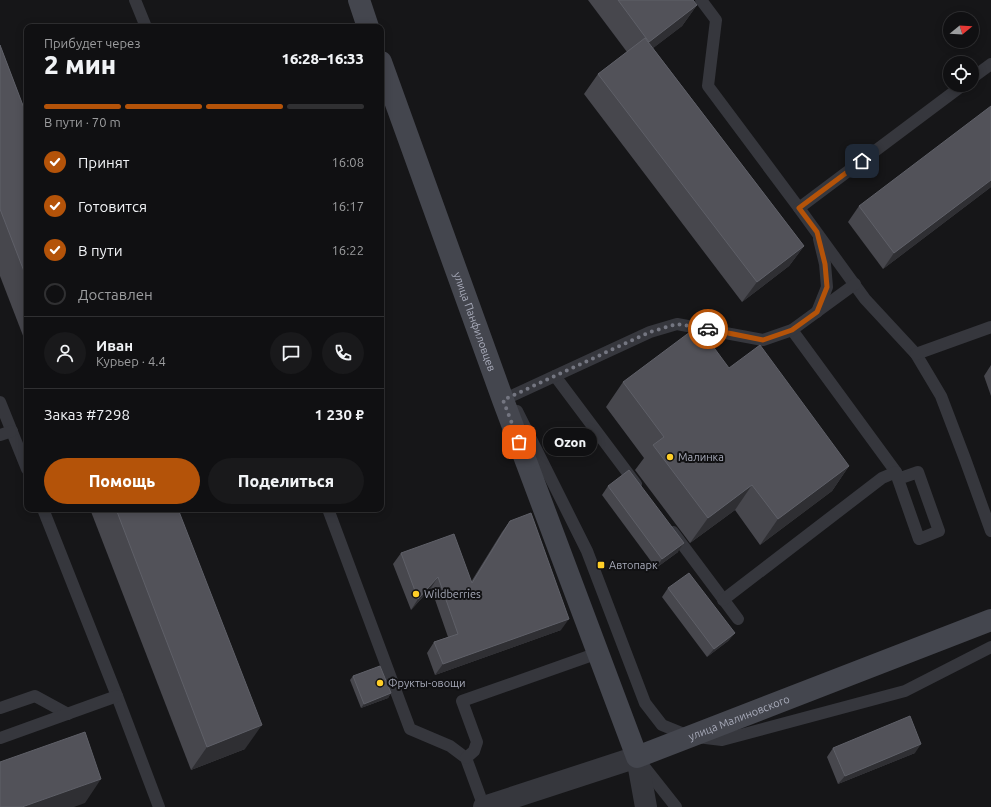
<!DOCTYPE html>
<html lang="ru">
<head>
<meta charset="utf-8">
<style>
	body { margin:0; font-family:Ubuntu,sans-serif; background:#19191b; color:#f1f3f6; height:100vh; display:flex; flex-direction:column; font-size:15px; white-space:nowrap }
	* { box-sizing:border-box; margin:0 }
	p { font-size:13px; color:#9c9d9f }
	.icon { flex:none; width:22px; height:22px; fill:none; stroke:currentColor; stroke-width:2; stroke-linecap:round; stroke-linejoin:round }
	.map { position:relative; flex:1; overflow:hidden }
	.drawer { position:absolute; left:24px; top:24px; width:360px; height:488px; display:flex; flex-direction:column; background:#101012; border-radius:8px; box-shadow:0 2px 10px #0003,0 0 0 1px #303032 }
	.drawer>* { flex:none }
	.needle { width:26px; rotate:72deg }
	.tools { position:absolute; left:943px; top:12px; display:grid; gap:8px }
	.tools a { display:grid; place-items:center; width:36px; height:36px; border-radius:50%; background:#101012; box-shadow:0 2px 10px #0003,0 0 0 1px #303032; font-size:20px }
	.pin { position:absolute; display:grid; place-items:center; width:34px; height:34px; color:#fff; margin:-17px; border-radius:8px; box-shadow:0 2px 6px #0006 }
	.courier { position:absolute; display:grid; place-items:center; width:40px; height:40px; margin:-20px; border:3px solid #b45309; border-radius:50%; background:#fff; color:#222; box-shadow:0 1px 5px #0007 }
	.bubble { position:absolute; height:28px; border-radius:14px; background:#101012; box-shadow:0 2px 10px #0003,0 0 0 1px #303032; font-size:13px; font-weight:800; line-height:28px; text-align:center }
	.summary em { font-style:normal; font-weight:800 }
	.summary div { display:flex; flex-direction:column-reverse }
	.summary { display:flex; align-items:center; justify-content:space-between; height:68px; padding:0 20px }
	h1 { font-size:26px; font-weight:800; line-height:30px }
	.bar { display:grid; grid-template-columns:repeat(4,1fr); gap:6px 4px; align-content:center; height:48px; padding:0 20px }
	.bar i { height:5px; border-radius:3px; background:#303032 }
	.bar .selected { background:#b45309 }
	.bar p { grid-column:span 4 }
	.line { display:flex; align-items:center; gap:10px; padding:0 20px; border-top:1px solid #303032 }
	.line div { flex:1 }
	.round { display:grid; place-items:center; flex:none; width:42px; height:42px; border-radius:21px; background:#19191b }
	ol { padding:0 20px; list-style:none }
	li { display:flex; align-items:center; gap:12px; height:44px }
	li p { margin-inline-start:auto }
	li .icon { padding:4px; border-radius:50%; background:#b45309; color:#fff; stroke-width:4 }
	li:last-child { color:#9c9d9f }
	li i { width:22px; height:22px; border:2px solid #303032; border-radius:50% }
	.cta { display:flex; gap:8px; margin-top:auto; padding:8px 20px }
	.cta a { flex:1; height:46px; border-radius:24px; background:#b45309; color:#fff; font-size:16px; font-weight:800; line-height:46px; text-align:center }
	.cta a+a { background:#19191b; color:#f1f3f6 }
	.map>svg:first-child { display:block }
</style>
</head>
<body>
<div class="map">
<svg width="991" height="807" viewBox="0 0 991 807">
	<rect width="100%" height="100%" fill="#161618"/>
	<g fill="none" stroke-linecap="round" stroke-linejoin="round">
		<g stroke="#36373d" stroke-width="12">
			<path d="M 135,0 L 146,27"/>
			<path d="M 701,0 L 716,20 L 708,86 L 799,208 L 963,85"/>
			<path d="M 972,78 L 991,64"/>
			<path d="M 799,208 L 865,299 L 916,354 L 941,396 L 965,459 L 991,531"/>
			<path d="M 817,312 L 827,287 L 825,264 L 819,239"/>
			<path d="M 792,330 L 896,472"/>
			<path d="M 916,354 L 991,327"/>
			<path d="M 555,376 L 636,484"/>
			<path d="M 503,400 L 650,332 L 677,324 L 763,340 L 792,330 L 855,284"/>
			<path d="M 0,402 L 27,469"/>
			<path d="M 517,411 L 587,551 L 645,703 L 662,725 L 689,736 L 722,740 L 905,691 L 991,647"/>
			<path d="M 0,435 L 12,431"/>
			<path d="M 43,509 L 117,696 L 159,807"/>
			<path d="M 328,509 L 410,729 L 450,746 L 466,758 L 484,807"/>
			<path d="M 673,532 L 738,619"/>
			<path d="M 723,600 L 882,478 L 896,472 L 898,479 L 919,539 L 939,531 L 918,472 L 898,479"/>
			<path d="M 0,708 L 35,696 L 68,714"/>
			<path d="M 0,738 L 117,696"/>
			<path d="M 466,758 L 474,751 L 477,742 L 462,701 L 598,653"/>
			<path d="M 642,764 L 676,807"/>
		</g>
		<path stroke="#36373d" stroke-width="22" d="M 484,807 L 637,757 L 646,807"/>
		<g stroke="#44464e" stroke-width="22">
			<path d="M 359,0 L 368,27"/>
			<path id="s1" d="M 381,62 L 503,400 L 637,757 L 991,620"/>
		</g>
	</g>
	<g fill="#47474d">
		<path d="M 588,0 L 693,0 L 697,5 L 682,26 L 653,48 L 804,246 L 789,266 L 742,302 L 584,94 L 598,74 L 627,52 Z"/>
		<path d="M 0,45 L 27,116 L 27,346 L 0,276 Z"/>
		<path d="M 991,187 L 883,269 L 848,222 L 859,206 Z"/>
		<path d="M 991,365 L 991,396 L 984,376 Z"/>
		<path d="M 729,368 L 849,466 L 832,491 L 760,545 L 735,510 L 690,543 L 635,470 L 644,458 L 606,407 L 623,382 Z"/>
		<path d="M 608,486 L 678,552 L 656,568 L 602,495 Z"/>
		<path d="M 90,509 L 178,509 L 245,749 L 191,770 Z"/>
		<path d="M 510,521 L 561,630 L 435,675 L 427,653 L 434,642 L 448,637 L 431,588 L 411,610 L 393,564 L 401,553 L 471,582 L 502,532 Z"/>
		<path d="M 668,588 L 735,633 L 728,641 L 707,657 L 662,597 Z"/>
		<path d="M 353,676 L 391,693 L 388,698 L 361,708 L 350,680 Z"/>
		<path d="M 833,748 L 915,753 L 838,784 L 827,757 Z"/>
	</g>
	<g fill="#2f2f33">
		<path d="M 697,5 L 682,26 L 635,62 L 649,42 Z"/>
		<path d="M 991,180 L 991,187 L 883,269 L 894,253 Z"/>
		<path d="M 804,246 L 789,266 L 742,302 L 757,282 Z"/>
		<path d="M 849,466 L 832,491 L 760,545 L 778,519 Z"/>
		<path d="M 752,485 L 735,510 L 690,543 L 708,518 Z"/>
		<path d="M 684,543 L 678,552 L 656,568 L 662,559 Z"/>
		<path d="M 438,577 L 431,588 L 411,610 L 418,599 Z"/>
		<path d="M 569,619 L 561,630 L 435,675 L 443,664 Z"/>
		<path d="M 735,633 L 728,641 L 707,657 L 714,649 Z"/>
		<path d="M 391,693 L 388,698 L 361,708 L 364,704 Z"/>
		<path d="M 262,725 L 245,749 L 191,770 L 207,747 Z"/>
		<path d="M 921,744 L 915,753 L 838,784 L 845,776 Z"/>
		<path d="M 101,779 L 85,803 L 74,807 L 22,807 Z"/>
	</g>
	<g fill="#525259" stroke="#5f6068">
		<path d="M 618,0 L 693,0 L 697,5 L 649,42 Z"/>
		<path d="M 645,38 L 804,246 L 757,282 L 598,74 Z"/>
		<path d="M 0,45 L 27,116 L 27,279 L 0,209 Z"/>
		<path d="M 991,106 L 991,180 L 894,253 L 859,206 Z"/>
		<path d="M 698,326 L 729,368 L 760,345 L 849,466 L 778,519 L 752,485 L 708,518 L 653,445 L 664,437 L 623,382 Z"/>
		<path d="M 629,470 L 684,543 L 662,559 L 608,486 Z"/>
		<path d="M 116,509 L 178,509 L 262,725 L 207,747 Z"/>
		<path d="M 531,513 L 569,619 L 443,664 L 434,642 L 458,634 L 438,577 L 418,599 L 401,553 L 454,534 L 472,583 L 510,521 Z"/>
		<path d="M 689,573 L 735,633 L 714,649 L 668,588 Z"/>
		<path d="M 380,666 L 391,693 L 364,704 L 353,676 Z"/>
		<path d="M 910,716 L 921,744 L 845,776 L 833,748 Z"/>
		<path d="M 85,732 L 101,779 L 22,807 L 0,807 L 0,762 Z"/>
	</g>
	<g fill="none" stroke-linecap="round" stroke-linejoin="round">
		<path stroke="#747681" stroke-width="4" stroke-dasharray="0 7.2" d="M 519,442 L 503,400 L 650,332 L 677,324 L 708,329"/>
		<path stroke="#b45309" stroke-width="5" d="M 708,329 L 763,340 L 792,330 L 817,312 L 827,287 L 825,264 L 817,232 L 799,208 L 862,161"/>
	</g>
	<g fill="#ffce27" stroke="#111113" stroke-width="1.5">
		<circle cx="670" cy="457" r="4"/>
		<rect x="597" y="561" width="8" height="8" rx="2"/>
		<circle cx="416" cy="594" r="4"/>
		<circle cx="380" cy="683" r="4"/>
	</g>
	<g text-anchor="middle" stroke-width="4" stroke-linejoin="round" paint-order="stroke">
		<g font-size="11" fill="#a7aab9" stroke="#111113">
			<text dy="4" stroke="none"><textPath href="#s1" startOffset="276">улица Панфиловцев</textPath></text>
			<text dy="4" stroke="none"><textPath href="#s1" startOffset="850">улица Малиновского</textPath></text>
		</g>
		<g font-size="11" fill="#a7aab9" stroke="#111113" text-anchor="start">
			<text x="678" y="461">Малинка</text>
			<text x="609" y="569">Автопарк</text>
			<text x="424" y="598">Wildberries</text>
			<text x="388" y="687">Фрукты-овощи</text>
		</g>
	</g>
</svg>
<div class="tools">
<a><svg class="needle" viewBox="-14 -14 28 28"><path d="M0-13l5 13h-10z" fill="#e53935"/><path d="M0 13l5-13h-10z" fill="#9c9d9f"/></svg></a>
<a><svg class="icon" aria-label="locate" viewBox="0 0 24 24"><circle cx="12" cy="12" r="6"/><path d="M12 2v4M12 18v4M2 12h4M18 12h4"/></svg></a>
</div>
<div class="pin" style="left:519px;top:442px;background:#ea580c"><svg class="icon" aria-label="bag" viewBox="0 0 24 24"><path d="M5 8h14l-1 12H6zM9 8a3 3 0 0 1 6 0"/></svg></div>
<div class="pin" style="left:862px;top:161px;background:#1f2937"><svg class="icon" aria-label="home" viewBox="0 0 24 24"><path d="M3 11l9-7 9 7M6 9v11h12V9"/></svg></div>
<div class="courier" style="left:708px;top:329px"><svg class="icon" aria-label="car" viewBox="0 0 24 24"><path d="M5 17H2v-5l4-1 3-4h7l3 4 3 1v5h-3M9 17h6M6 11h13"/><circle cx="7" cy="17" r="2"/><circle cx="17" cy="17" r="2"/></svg></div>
<div class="bubble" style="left:543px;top:428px;width:54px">Ozon</div>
<section class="drawer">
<div class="summary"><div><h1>2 мин</h1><p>Прибудет через</p></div><em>16:28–16:33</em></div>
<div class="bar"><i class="selected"></i><i class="selected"></i><i class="selected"></i><i></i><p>В пути · 70 m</p></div>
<ol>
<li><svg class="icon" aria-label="check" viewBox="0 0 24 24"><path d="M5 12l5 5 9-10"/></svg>Принят<p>16:08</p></li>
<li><svg class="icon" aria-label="check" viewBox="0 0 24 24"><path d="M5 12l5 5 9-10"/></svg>Готовится<p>16:17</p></li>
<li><svg class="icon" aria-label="check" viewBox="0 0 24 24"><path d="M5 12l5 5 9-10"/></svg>В пути<p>16:22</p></li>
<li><i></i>Доставлен</li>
</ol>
<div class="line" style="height:72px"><a class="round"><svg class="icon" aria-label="person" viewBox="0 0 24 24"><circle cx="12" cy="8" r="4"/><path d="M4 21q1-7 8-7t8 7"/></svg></a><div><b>Иван</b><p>Курьер · 4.4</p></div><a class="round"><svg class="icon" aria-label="chat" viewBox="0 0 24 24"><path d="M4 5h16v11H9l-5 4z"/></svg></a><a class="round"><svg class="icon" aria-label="phone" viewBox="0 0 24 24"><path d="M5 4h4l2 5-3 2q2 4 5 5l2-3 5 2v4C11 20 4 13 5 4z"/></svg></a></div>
<div class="line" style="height:52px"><div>Заказ #7298</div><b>1 230 ₽</b></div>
<div class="cta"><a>Помощь</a><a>Поделиться</a></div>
</section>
</div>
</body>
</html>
